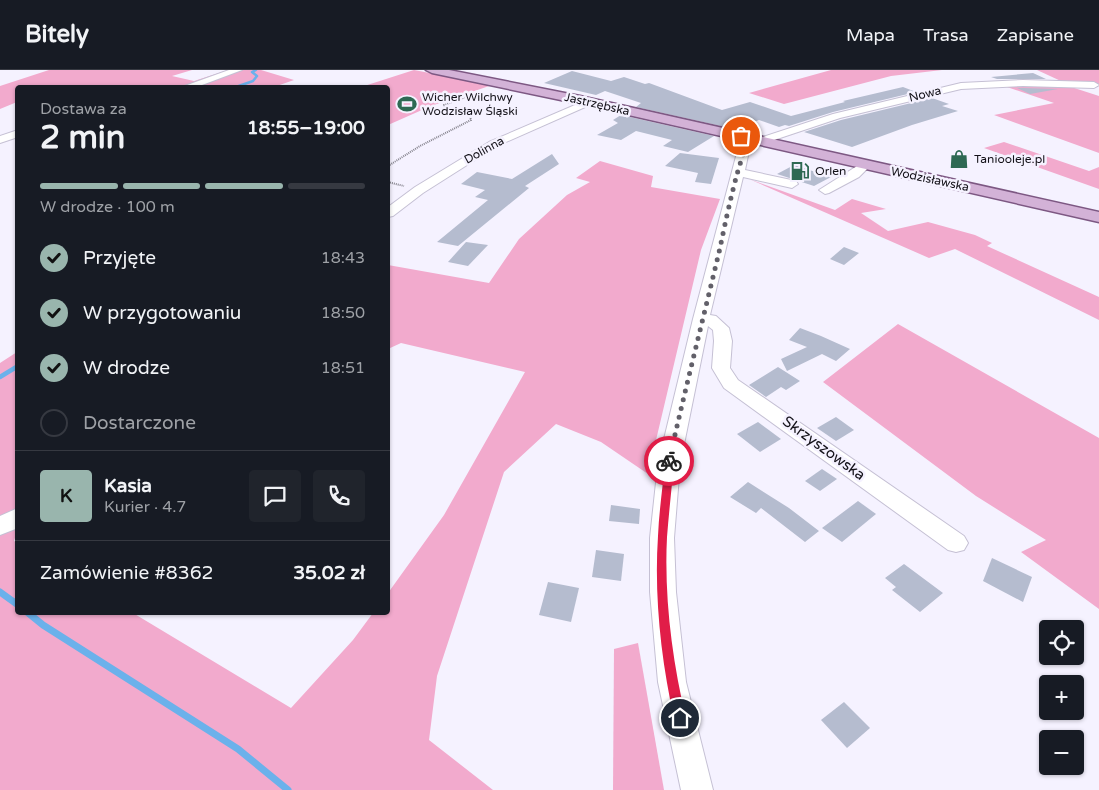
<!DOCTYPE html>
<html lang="pl">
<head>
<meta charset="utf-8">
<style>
	body { margin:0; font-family:"Varela Round",sans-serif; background:#20242c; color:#f1f3f6; height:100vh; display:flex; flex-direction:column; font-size:19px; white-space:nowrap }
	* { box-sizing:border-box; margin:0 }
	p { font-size:16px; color:#9ea1a6 }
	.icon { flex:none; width:28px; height:28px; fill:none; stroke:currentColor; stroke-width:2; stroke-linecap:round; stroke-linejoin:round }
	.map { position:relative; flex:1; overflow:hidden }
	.side { position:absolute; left:15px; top:15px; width:375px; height:530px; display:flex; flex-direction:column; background:#171b24; border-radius:5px; box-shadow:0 1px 4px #0004 }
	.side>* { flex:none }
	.fabs { position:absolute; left:1039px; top:550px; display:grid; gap:10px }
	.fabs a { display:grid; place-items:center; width:45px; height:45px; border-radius:5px; background:#171b24; box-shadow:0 1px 4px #0004; font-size:25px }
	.pin { position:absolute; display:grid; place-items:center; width:42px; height:42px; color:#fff; margin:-21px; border:2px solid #fff; border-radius:50%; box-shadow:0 1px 5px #0007 }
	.courier { position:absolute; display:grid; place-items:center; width:50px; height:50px; margin:-25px; border:4px solid #e11d48; border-radius:50%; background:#fff; color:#222; box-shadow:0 1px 6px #0007 }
	.overview em { font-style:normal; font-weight:700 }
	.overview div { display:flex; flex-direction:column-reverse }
	.overview { display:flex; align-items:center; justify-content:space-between; height:85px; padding:0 25px }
	h1 { font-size:32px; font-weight:700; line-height:38px }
	.bar { display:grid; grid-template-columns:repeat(4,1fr); gap:8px 5px; align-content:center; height:60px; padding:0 25px }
	.bar i { height:6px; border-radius:4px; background:#363941 }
	.bar .selected { background:#99b5ad }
	.bar p { grid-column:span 4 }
	.line { display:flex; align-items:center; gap:12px; padding:0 25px; border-top:1px solid #363941 }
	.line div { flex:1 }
	.round { display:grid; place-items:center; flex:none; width:52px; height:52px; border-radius:5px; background:#20242c }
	ol { padding:0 25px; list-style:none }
	li { display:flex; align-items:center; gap:15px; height:55px }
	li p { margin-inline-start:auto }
	li .icon { padding:5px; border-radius:50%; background:#99b5ad; color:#111; stroke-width:4 }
	li:last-child { color:#9ea1a6 }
	li i { width:28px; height:28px; border:2px solid #363941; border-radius:50% }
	header { display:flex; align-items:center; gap:30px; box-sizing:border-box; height:70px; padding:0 25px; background:#171b24; border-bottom:1px solid #363941 }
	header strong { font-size:24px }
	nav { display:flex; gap:28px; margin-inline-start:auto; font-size:18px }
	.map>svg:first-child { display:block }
</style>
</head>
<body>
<header>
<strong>Bitely</strong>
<nav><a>Mapa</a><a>Trasa</a><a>Zapisane</a></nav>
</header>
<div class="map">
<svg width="1099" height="720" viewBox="0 0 1099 720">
	<rect width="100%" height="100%" fill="#f5f2ff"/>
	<g fill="#f2aacd">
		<path d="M 49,0 L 192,0 L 172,6 L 194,11 L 228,0 L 261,0 L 294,10 L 271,18 L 18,18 L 17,32 L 0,39 L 0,16 Z"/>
		<path d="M 414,0 L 492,15 L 431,36 L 388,55 L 388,18 L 358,18 Z"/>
		<path d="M 831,0 L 942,0 L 891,6 L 784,34 L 749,23 Z"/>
		<path d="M 1037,0 L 1099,0 L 1099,14 L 1063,12 Z"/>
		<path d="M 1001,15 L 1065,15 L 1099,26 L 1099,83 L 994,45 L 1054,33 Z"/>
		<path d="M 1004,72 L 1089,101 L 1099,97 L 1099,119 L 984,78 Z"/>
		<path d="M 600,91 L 653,106 L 651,117 L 720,129 L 701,180 L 648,404 L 601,372 L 556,354 L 504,402 L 437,606 L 429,670 L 493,720 L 0,720 L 0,293 L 17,282 L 18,458 L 14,471 L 18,473 L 18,542 L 133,543 L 291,638 L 353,570 L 373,543 L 388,542 L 388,523 L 444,445 L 525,302 L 401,273 L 388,279 L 388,195 L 489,213 L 519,169 L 567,125 L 590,112 L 576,108 Z"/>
		<path d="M 749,109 L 835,140 L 852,129 L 886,139 L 861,143 L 888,161 L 928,152 L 975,165 L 992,173 L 987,176 L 1099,227 L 1099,250 L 955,179 L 929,188 Z"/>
		<path d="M 898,254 L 1099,368 L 1099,539 L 1021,482 L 1046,470 L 976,426 L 823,312 Z"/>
		<path d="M 638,573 L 664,720 L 613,720 L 614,579 Z"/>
	</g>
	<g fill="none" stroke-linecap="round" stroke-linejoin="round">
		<path stroke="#6bb1eb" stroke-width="2.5" d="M 233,18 L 253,11 L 257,6 L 252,2 L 256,0"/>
		<path stroke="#6bb1eb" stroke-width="4.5" d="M 0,307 L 18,296"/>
		<g stroke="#6bb1eb" stroke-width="7">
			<path d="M 0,522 L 18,535"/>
			<path d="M 27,542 L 43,555 L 238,679 L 288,720"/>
		</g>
	</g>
	<g fill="#b5bccf">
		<path d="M 572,1 L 611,11 L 624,7 L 645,14 L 649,13 L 722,40 L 750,32 L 791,46 L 845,32 L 843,31 L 903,17 L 916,22 L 833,42 L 789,56 L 785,55 L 779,57 L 759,50 L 752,53 L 743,50 L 730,58 L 636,37 L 641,33 L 605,21 L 596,25 L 544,13 Z"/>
		<path d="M 1033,3 L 1046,9 L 997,9 L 991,7 Z"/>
		<path d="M 1017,18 L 1023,18 L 1058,19 L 1030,24 Z"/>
		<path d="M 932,28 L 949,34 L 942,36 L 958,41 L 912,55 L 852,77 L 804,62 L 841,50 Z"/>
		<path d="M 621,45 L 714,66 L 688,82 L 663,76 L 672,70 L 636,61 L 621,70 L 597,65 L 618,53 L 613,50 Z"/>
		<path d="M 680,83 L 719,88 L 711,114 L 695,112 L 698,103 L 665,96 Z"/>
		<path d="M 552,84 L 559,94 L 525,116 L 529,118 L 458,176 L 437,172 L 488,130 L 475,127 L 485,120 L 461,114 L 477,102 L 512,109 Z"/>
		<path d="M 794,95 L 831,107 L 814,116 L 777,104 Z"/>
		<path d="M 466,172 L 488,175 L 468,196 L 448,192 Z"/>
		<path d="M 844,177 L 859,183 L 844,195 L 830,189 Z"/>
		<path d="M 800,258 L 821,266 L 850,279 L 836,291 L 822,284 L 787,301 L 781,289 L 807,277 L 789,270 Z"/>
		<path d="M 778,297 L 800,311 L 786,320 L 781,317 L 766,327 L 749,315 Z"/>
		<path d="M 836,347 L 854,360 L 836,371 L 817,358 Z"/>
		<path d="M 758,352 L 781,369 L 760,382 L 737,364 Z"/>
		<path d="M 822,399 L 837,409 L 820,421 L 805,411 Z"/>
		<path d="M 748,412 L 789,438 L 819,461 L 805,472 L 761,438 L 756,443 L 730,427 Z"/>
		<path d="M 858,431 L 876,444 L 842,472 L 822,458 Z"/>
		<path d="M 611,435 L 640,439 L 639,454 L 609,451 Z"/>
		<path d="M 596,480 L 624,484 L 621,511 L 592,507 Z"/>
		<path d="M 992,488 L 1032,507 L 1023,532 L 983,511 Z"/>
		<path d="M 904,494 L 943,523 L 920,542 L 892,520 L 896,517 L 885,508 Z"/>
		<path d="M 548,512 L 579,518 L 571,552 L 539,545 Z"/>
		<path d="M 844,632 L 870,658 L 847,678 L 821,650 Z"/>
	</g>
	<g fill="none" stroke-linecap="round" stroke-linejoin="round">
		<g stroke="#c5c0d4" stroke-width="2">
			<g id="minor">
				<path d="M 229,0 L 242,0 L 194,18 L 179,18 Z"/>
				<path d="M 1023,10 L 1094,12 L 1099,15 L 1094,18 L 1023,16 L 961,19 L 840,48 L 765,73 L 757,73 L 755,71 L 757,69 L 833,44 L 961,13 Z"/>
				<path d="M 589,29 L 594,32 L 592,34 L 497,76 L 423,123 L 393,146 L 388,147 L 388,137 L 415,117 L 489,72 Z"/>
				<path d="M 18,60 L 18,67 L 0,73 L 0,66 Z"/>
				<path d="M 751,66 L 756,69 L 750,76 L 745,100 L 796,111 L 798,114 L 792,118 L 743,107 L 710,245 L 716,246 L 729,258 L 732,271 L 730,298 L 738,310 L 964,466 L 968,473 L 964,480 L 956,482 L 948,480 L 724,318 L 712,298 L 714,271 L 713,260 L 708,256 L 680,394 L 674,468 L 676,522 L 686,612 L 713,720 L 681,720 L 658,612 L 650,522 L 650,468 L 658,394 L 693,249 L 739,75 L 747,67 Z"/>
				<path d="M 865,91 L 871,95 L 859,107 L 829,123 L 825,124 L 819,120 Z"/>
				<path d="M 18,438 L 18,458 L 0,465 L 0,446 Z"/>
			</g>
		</g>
		<g stroke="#7d5883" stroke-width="3">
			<path id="major" d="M 426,0 L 449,0 L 580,26 L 1099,142 L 1099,152 L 580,34 L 432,3 Z"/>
		</g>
		<g stroke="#86848e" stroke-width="2" stroke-dasharray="1 1" stroke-linecap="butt">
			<path d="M 388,96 L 420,76 L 471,50 L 470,46 L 445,38 L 444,35 L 479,22"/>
			<path d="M 388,112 L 404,116"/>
		</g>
		<use href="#minor" fill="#fff" fill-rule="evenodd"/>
		<use href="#major" fill="#d3b2d7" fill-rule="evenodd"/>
	</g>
	<path fill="#e11d48" d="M 669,388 L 674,391 C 672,416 669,441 667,467 C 664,526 672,590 686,648 L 684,652 L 680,654 L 676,652 L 674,648 C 661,590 654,526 658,466 C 659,441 663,416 665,391 Z"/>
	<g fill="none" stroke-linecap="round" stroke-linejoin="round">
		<path stroke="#626069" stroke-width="5" stroke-dasharray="0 9" d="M 669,391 C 685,320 703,249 720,178 C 724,159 740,79 751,69 L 741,66"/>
	</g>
	<defs>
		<g id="stadium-bare" transform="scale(1.5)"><path d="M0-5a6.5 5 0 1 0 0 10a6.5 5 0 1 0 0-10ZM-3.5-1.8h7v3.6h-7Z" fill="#2e6953" stroke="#f5f2ff" stroke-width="2.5" paint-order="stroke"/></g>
		<g id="shop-bare" transform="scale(1.5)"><path d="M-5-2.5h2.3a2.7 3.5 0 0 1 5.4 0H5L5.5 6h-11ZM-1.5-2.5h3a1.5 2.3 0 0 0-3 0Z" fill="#2e6953" stroke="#f5f2ff" stroke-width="2.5" paint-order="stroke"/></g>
		<g id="fuel-bare" transform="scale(1.5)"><path d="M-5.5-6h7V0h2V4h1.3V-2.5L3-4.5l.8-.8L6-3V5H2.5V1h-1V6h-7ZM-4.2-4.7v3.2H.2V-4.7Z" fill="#2e6953" stroke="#f5f2ff" stroke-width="2.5" paint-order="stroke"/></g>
	</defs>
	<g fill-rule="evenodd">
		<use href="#stadium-bare" x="407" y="34"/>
		<use href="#shop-bare" x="959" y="89"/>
		<use href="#fuel-bare" x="800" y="101"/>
	</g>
	<g text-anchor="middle" stroke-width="5" stroke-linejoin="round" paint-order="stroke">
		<g font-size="12" fill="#131118" stroke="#f5f2ff">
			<text transform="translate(925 24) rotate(-14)" y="4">Nowa</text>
			<text transform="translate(597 34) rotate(13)" y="4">Jastrzębska</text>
			<text transform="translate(484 80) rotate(-29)" y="4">Dolinna</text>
			<text transform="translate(930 109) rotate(12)" y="4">Wodzisławska</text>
		</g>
		<g font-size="12" fill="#131118" stroke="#f5f2ff" text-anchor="start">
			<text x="422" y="31">Wicher Wilchwy<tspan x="422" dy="14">Wodzisław Śląski</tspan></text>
			<text x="974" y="93">Taniooleje.pl</text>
			<text x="815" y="105">Orlen</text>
		</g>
		<g font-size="15" fill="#131118" stroke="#f5f2ff">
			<text transform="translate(824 378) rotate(36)" y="5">Skrzyszowska</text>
		</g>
	</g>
</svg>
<div class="fabs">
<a><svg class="icon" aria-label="locate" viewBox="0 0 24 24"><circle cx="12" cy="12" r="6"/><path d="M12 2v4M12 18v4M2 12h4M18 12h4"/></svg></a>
<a>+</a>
<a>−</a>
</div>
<div class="pin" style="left:741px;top:66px;background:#ea580c"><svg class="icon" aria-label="bag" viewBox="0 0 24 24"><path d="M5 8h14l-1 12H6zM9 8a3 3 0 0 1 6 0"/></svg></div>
<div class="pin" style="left:680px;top:648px;background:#1f2937"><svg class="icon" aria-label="home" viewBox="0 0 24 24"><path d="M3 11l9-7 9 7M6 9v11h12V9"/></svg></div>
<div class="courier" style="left:669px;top:391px"><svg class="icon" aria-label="bike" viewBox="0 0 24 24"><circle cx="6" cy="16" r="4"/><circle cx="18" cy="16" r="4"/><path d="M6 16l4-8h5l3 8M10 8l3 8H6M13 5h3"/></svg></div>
<section class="side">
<div class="overview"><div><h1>2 min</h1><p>Dostawa za</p></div><em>18:55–19:00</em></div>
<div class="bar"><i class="selected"></i><i class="selected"></i><i class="selected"></i><i></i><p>W drodze · 100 m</p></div>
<ol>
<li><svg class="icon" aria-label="check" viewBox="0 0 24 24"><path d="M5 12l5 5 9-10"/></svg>Przyjęte<p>18:43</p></li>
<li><svg class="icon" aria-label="check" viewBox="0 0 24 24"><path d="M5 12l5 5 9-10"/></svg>W przygotowaniu<p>18:50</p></li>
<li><svg class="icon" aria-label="check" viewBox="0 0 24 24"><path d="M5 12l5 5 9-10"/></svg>W drodze<p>18:51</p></li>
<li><i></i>Dostarczone</li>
</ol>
<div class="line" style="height:90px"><b class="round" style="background:#99b5ad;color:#111">K</b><div><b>Kasia</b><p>Kurier · 4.7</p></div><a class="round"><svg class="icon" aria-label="chat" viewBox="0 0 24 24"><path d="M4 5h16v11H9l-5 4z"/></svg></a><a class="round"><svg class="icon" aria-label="phone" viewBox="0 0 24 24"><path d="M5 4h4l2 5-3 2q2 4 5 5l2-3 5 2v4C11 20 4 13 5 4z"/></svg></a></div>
<div class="line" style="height:65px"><div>Zamówienie #8362</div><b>35.02 zł</b></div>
</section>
</div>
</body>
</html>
